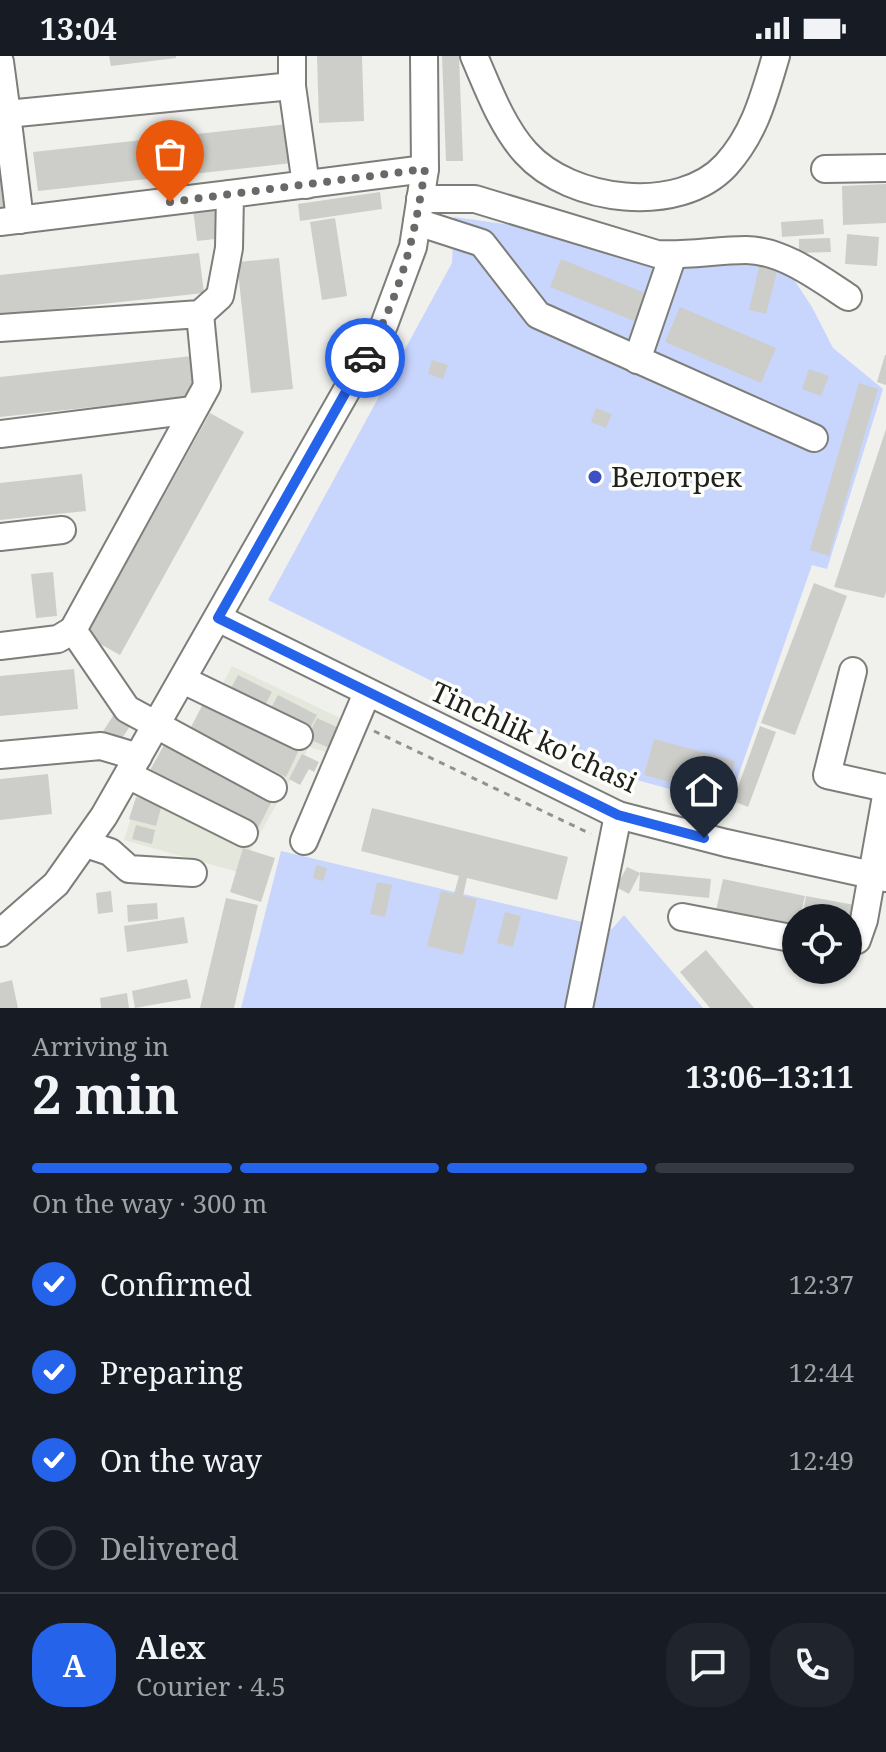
<!DOCTYPE html>
<html lang="en">
<head>
<meta charset="utf-8">
<style>
	body { margin:0; font-family:"Noto Serif",serif; background:#20242c; color:#f1f3f6; height:100vh; display:flex; flex-direction:column; font-size:30px; white-space:nowrap }
	* { box-sizing:border-box; margin:0 }
	p { font-size:26px; color:#9ea1a6 }
	.icon { flex:none; width:44px; height:44px; fill:none; stroke:currentColor; stroke-width:2; stroke-linecap:round; stroke-linejoin:round }
	.map { position:relative; height:952px; overflow:hidden }
	.drawer { display:flex; flex-direction:column; background:#171b24; flex:1 }
	.drawer>* { flex:none }
	.buttons { position:absolute; left:782px; top:848px; display:grid; gap:16px }
	.buttons a { display:grid; place-items:center; width:80px; height:80px; border-radius:50%; background:#171b24; box-shadow:0 2px 6px #0004; font-size:40px }
	.pin { position:absolute; display:grid; place-items:center; width:68px; height:68px; color:#fff; margin:-82px -34px; border-radius:50% 50% 50% 0; rotate:-45deg; box-shadow:0 0 8px #0007 }
	.pin .icon { rotate:45deg }
	.courier { position:absolute; display:grid; place-items:center; width:80px; height:80px; margin:-40px; border:6px solid #2563eb; border-radius:50%; background:#fff; color:#222; box-shadow:0 2px 10px #0007 }
	.summary em { font-style:normal; font-weight:700 }
	.summary div { display:flex; flex-direction:column-reverse }
	.summary { display:flex; align-items:center; justify-content:space-between; height:136px; padding:0 32px }
	h1 { font-size:52px; font-weight:700; line-height:60px }
	.bar { display:grid; grid-template-columns:repeat(4,1fr); gap:12px 8px; align-content:center; height:96px; padding:0 32px }
	.bar i { height:10px; border-radius:6px; background:#363941 }
	.bar .on { background:#2563eb }
	.bar p { grid-column:span 4 }
	.line { display:flex; align-items:center; gap:20px; padding:0 32px; border-top:2px solid #363941 }
	.line div { flex:1 }
	.round { display:grid; place-items:center; flex:none; width:84px; height:84px; border-radius:32px; background:#20242c }
	ol { padding:0 32px; list-style:none }
	li { display:flex; align-items:center; gap:24px; height:88px }
	li p { margin-inline-start:auto }
	li .icon { padding:8px; border-radius:50%; background:#2563eb; color:#fff; stroke-width:4 }
	li:last-child { color:#9ea1a6 }
	li i { width:44px; height:44px; border:4px solid #363941; border-radius:50% }
	.status { display:flex; justify-content:space-between; align-items:center; height:56px; padding:0 40px; background:#171b24; direction:ltr }
	.status svg { height:22px; fill:currentColor }
	.map>svg:first-child { display:block }
</style>
</head>
<body>
<div class="status"><b>13:04</b><svg viewBox="0 0 49 12"><path d="M0 12V9h3v3zM5 12V6h3v6zM10 12V3h3v9zM15 12V0h3v12zM26 1h20v11H26zM47 4h2v5h-2z"/></svg></div>
<div class="map">
<svg width="886" height="952" viewBox="0 0 886 952">
	<rect width="100%" height="100%" fill="#f0f1ed"/>
	<path fill="#e4e7db" d="M 232,610 L 346,665 L 329,697 L 309,691 L 238,816 L 124,784 L 140,734 L 172,727 Z"/>
	<g fill="#c8d5fd">
		<path d="M 454,161 L 783,207 L 812,251 L 833,292 L 883,333 L 827,513 L 812,509 L 728,749 L 626,721 L 268,544 L 452,207 Z"/>
		<path d="M 281,795 L 612,873 L 624,859 L 703,952 L 241,952 Z"/>
	</g>
	<g fill="#cdcec9">
		<path d="M 109,0 L 176,0 L 176,2 L 111,10 Z"/>
		<path d="M 317,0 L 362,0 L 364,65 L 319,67 Z"/>
		<path d="M 442,0 L 459,0 L 463,105 L 446,105 Z"/>
		<path d="M 288,68 L 292,107 L 38,135 L 33,96 Z"/>
		<path d="M 7,109 L 14,159 L 0,160 L 0,110 Z"/>
		<path d="M 886,128 L 886,167 L 843,169 L 842,130 Z"/>
		<path d="M 380,136 L 382,153 L 300,165 L 298,148 Z"/>
		<path d="M 220,151 L 224,182 L 197,185 L 193,154 Z"/>
		<path d="M 335,162 L 347,240 L 322,244 L 310,166 Z"/>
		<path d="M 823,163 L 824,178 L 782,181 L 781,166 Z"/>
		<path d="M 847,178 L 879,181 L 877,210 L 845,208 Z"/>
		<path d="M 830,182 L 831,196 L 799,197 L 799,183 Z"/>
		<path d="M 199,197 L 204,237 L 0,259 L 0,219 Z"/>
		<path d="M 279,202 L 293,333 L 251,337 L 237,206 Z"/>
		<path d="M 561,203 L 650,239 L 639,267 L 550,231 Z"/>
		<path d="M 760,207 L 778,212 L 766,258 L 749,254 Z"/>
		<path d="M 680,251 L 776,292 L 761,327 L 665,286 Z"/>
		<path d="M 885,299 L 886,299 L 886,329 L 877,326 Z"/>
		<path d="M 192,300 L 196,340 L 0,361 L 0,321 Z"/>
		<path d="M 432,304 L 448,309 L 443,323 L 428,318 Z"/>
		<path d="M 809,313 L 829,320 L 821,340 L 802,333 Z"/>
		<path d="M 859,327 L 878,333 L 829,500 L 810,494 Z"/>
		<path d="M 596,352 L 612,358 L 606,372 L 591,366 Z"/>
		<path d="M 210,357 L 244,376 L 120,599 L 86,580 Z"/>
		<path d="M 886,373 L 886,536 L 884,542 L 834,531 Z"/>
		<path d="M 82,418 L 86,455 L 0,464 L 0,427 Z"/>
		<path d="M 53,516 L 57,560 L 36,562 L 31,518 Z"/>
		<path d="M 814,527 L 847,540 L 795,679 L 761,667 Z"/>
		<path d="M 74,613 L 78,653 L 0,660 L 0,620 Z"/>
		<path d="M 238,619 L 272,636 L 264,651 L 230,634 Z"/>
		<path d="M 278,639 L 317,659 L 309,674 L 270,654 Z"/>
		<path d="M 205,644 L 300,692 L 286,721 L 190,673 Z"/>
		<path d="M 115,657 L 132,667 L 117,690 L 100,680 Z"/>
		<path d="M 317,662 L 339,672 L 329,692 L 307,682 Z"/>
		<path d="M 760,670 L 776,676 L 748,751 L 733,745 Z"/>
		<path d="M 654,683 L 735,705 L 726,741 L 644,719 Z"/>
		<path d="M 167,684 L 274,741 L 258,772 L 150,714 Z"/>
		<path d="M 302,698 L 319,706 L 314,716 L 309,713 L 300,729 L 289,723 Z"/>
		<path d="M 48,718 L 52,758 L 0,764 L 0,723 Z"/>
		<path d="M 136,741 L 162,748 L 156,770 L 129,763 Z"/>
		<path d="M 372,752 L 568,801 L 557,844 L 467,822 L 463,840 L 477,843 L 463,899 L 427,890 L 441,835 L 454,838 L 459,820 L 361,795 Z"/>
		<path d="M 136,769 L 155,774 L 152,788 L 132,783 Z"/>
		<path d="M 243,792 L 275,802 L 261,846 L 230,836 Z"/>
		<path d="M 316,809 L 327,812 L 323,825 L 313,822 Z"/>
		<path d="M 627,811 L 640,817 L 629,838 L 616,831 Z"/>
		<path d="M 640,816 L 711,823 L 709,842 L 639,835 Z"/>
		<path d="M 723,823 L 805,840 L 800,862 L 796,862 L 796,876 L 715,859 Z"/>
		<path d="M 377,826 L 392,829 L 385,861 L 370,858 Z"/>
		<path d="M 111,835 L 113,856 L 98,858 L 96,837 Z"/>
		<path d="M 806,840 L 860,850 L 856,871 L 848,870 L 848,862 L 802,861 Z"/>
		<path d="M 226,842 L 258,849 L 234,952 L 200,952 Z"/>
		<path d="M 157,847 L 158,863 L 128,866 L 127,849 Z"/>
		<path d="M 505,856 L 521,860 L 513,891 L 497,887 Z"/>
		<path d="M 184,861 L 188,887 L 127,896 L 124,870 Z"/>
		<path d="M 706,894 L 754,952 L 710,952 L 680,916 Z"/>
		<path d="M 187,923 L 191,942 L 135,952 L 132,935 Z"/>
		<path d="M 12,924 L 18,952 L 0,952 L 0,927 Z"/>
		<path d="M 127,937 L 129,952 L 101,952 L 100,942 Z"/>
	</g>
	<g fill="none" stroke-linecap="round" stroke-linejoin="round">
		<g stroke="#7d7e7a" stroke-width="30">
			<g id="minor">
				<path d="M 292,0 L 292,30 L 306,129"/>
				<path d="M 474,0 C 488,32 502,71 526,97 C 570,146 679,160 726,109 C 755,77 764,40 776,0"/>
				<path d="M 0,6 L 7,58 L 292,30"/>
				<path d="M 7,58 L 20,164"/>
				<path d="M 825,113 L 886,112"/>
				<path d="M 420,143 L 475,143 L 657,198 C 687,200 716,194 746,194 C 782,194 819,222 848,241"/>
				<path d="M 0,166 L 230,138"/>
				<path d="M 417,166 L 482,187 L 538,259 L 814,382"/>
				<path d="M 200,258 L 207,330 L 73,574 L 127,653 L 273,732"/>
				<path d="M 0,272 L 200,258 L 220,240 L 229,192 L 230,138 L 425,113"/>
				<path d="M 637,304 L 673,199"/>
				<path d="M 0,378 L 193,354"/>
				<path d="M 0,481 L 62,474"/>
				<path d="M 218,562 L 618,759 L 726,787 L 886,822"/>
				<path d="M 0,590 L 58,583 L 73,574"/>
				<path d="M 853,615 L 827,719 L 886,732"/>
				<path d="M 183,624 L 299,680"/>
				<path d="M 0,699 L 101,690 L 138,701"/>
				<path d="M 128,719 L 244,777"/>
				<path d="M 304,785 L 367,637"/>
				<path d="M 86,788 L 110,796 L 129,813 L 193,817"/>
				<path d="M 682,861 L 796,883"/>
				<path d="M 0,877 L 56,828 L 104,760 L 384,269 L 413,191 L 425,113 L 424,0"/>
				<path d="M 848,888 L 857,884 L 864,864 L 886,740"/>
				<path d="M 579,952 L 618,759"/>
			</g>
		</g>
		<path stroke="#91918f" stroke-width="3" stroke-dasharray="6 6" stroke-linecap="butt" d="M 374,675 L 591,778"/>
		<use href="#minor" stroke="#fff" stroke-width="26"/>
	</g>
	<g fill="none" stroke-linecap="round" stroke-linejoin="round">
		<path stroke="#696967" stroke-width="8" stroke-dasharray="0 14.4" d="M 170,146 L 425,113 C 414,184 401,238 365,302"/>
		<path stroke="#2563eb" stroke-width="10" d="M 365,302 L 218,562 L 618,759 L 704,782"/>
	</g>
	<circle fill="#3c50c3" stroke="#fefffa" stroke-width="3" cx="595" cy="421" r="8"/>
	<g text-anchor="middle" stroke-width="7" stroke-linejoin="round" paint-order="stroke">
		<g font-size="28" fill="#20201f" stroke="#fefffa" text-anchor="start">
			<text x="611" y="431">Велотрек</text>
		</g>
		<g font-size="28" fill="#20201f" stroke="#fefffa">
			<text transform="translate(534 681) rotate(25)" y="10">Tinchlik ko'chasi</text>
		</g>
	</g>
</svg>
<div class="buttons">
<a><svg class="icon" aria-label="locate" viewBox="0 0 24 24"><circle cx="12" cy="12" r="6"/><path d="M12 2v4M12 18v4M2 12h4M18 12h4"/></svg></a>
</div>
<div class="pin" style="left:170px;top:146px;background:#ea580c"><svg class="icon" aria-label="bag" viewBox="0 0 24 24"><path d="M5 8h14l-1 12H6zM9 8a3 3 0 0 1 6 0"/></svg></div>
<div class="pin" style="left:704px;top:782px;background:#1f2937"><svg class="icon" aria-label="home" viewBox="0 0 24 24"><path d="M3 11l9-7 9 7M6 9v11h12V9"/></svg></div>
<div class="courier" style="left:365px;top:302px"><svg class="icon" aria-label="car" viewBox="0 0 24 24"><path d="M5 17H2v-5l4-1 3-4h7l3 4 3 1v5h-3M9 17h6M6 11h13"/><circle cx="7" cy="17" r="2"/><circle cx="17" cy="17" r="2"/></svg></div>
</div>
<section class="drawer">
<div class="summary"><div><h1>2 min</h1><p>Arriving in</p></div><em>13:06–13:11</em></div>
<div class="bar"><i class="on"></i><i class="on"></i><i class="on"></i><i></i><p>On the way · 300 m</p></div>
<ol>
<li><svg class="icon" aria-label="check" viewBox="0 0 24 24"><path d="M5 12l5 5 9-10"/></svg>Confirmed<p>12:37</p></li>
<li><svg class="icon" aria-label="check" viewBox="0 0 24 24"><path d="M5 12l5 5 9-10"/></svg>Preparing<p>12:44</p></li>
<li><svg class="icon" aria-label="check" viewBox="0 0 24 24"><path d="M5 12l5 5 9-10"/></svg>On the way<p>12:49</p></li>
<li><i></i>Delivered</li>
</ol>
<div class="line" style="height:144px"><b class="round" style="background:#2563eb;color:#fff">A</b><div><b>Alex</b><p>Courier · 4.5</p></div><a class="round"><svg class="icon" aria-label="chat" viewBox="0 0 24 24"><path d="M4 5h16v11H9l-5 4z"/></svg></a><a class="round"><svg class="icon" aria-label="phone" viewBox="0 0 24 24"><path d="M5 4h4l2 5-3 2q2 4 5 5l2-3 5 2v4C11 20 4 13 5 4z"/></svg></a></div>
</section>
</body>
</html>
